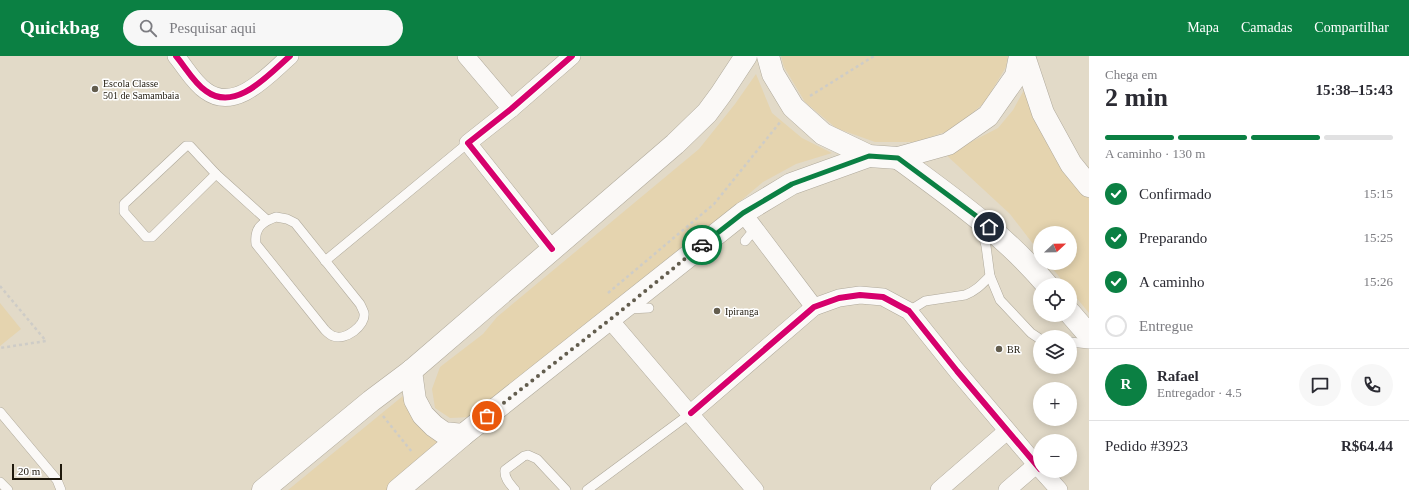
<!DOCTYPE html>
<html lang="pt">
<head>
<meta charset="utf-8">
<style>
	body { margin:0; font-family:Georgia,serif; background:#f7f7f7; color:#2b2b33; height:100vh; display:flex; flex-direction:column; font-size:15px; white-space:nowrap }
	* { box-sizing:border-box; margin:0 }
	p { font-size:13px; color:#7c7c81 }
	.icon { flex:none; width:22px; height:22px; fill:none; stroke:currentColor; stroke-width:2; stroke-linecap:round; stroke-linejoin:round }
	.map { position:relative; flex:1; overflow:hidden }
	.side { display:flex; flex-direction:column; background:#fff; width:320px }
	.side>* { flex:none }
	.needle { width:26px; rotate:68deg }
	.fabs { position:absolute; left:1033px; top:170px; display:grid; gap:8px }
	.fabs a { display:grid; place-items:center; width:44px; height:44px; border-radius:50%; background:#fff; box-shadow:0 2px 10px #0003; font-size:20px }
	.scale { position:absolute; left:12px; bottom:10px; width:50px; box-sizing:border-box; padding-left:4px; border:2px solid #1f190d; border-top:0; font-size:11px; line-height:14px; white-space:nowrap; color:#1f190d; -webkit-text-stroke:3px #fff; paint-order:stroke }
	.pin { position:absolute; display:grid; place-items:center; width:34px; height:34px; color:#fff; margin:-17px; border:2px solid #fff; border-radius:50%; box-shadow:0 1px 4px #0007 }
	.courier { position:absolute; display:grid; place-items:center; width:40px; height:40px; margin:-20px; border:3px solid #0b8043; border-radius:50%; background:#fff; color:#222; box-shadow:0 1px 5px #0007 }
	.overview em { font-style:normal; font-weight:600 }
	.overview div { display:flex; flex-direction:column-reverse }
	.overview { display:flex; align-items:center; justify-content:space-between; height:68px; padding:0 16px }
	h1 { font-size:26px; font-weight:600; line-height:30px }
	.bar { display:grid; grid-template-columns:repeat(4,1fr); gap:6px 4px; align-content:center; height:48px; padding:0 16px }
	.bar i { height:5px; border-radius:3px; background:#e1e1e2 }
	.bar .on { background:#0b8043 }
	.bar p { grid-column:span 4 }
	.line { display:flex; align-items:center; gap:10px; padding:0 16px; border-top:1px solid #e1e1e2 }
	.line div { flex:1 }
	.round { display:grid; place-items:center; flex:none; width:42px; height:42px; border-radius:21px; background:#f7f7f7 }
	ol { padding:0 16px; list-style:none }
	li { display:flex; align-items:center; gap:12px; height:44px }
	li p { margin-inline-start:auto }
	li .icon { padding:4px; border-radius:50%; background:#0b8043; color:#fff; stroke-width:4 }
	li:last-child { color:#7c7c81 }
	li i { width:22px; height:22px; border:2px solid #e1e1e2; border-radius:50% }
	header { display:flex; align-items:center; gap:24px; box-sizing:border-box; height:56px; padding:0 20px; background:#0b8043; color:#fff }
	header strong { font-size:19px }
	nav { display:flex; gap:22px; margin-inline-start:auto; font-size:14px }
	.search { width:280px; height:36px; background:#f7f7f7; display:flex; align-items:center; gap:10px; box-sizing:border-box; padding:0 14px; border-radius:22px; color:#7c7c81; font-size:15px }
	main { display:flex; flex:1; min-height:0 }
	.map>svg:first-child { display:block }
</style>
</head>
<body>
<header>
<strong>Quickbag</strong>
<div class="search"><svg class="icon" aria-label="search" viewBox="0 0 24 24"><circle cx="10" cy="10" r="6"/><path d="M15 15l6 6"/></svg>Pesquisar aqui</div>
<nav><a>Mapa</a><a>Camadas</a><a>Compartilhar</a></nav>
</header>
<main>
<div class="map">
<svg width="1089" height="434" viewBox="0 0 1089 434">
	<rect width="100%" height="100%" fill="#e2dac8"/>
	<g fill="#e5d4af">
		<path d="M 781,0 L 1008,0 L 1006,11 L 985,46 L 954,73 L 916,86 L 875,86 L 836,72 L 805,46 L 784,11 Z"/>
		<path d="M 756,18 L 772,57 L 802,82 L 832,97 L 796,108 L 763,126 L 540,315 L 472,361 L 450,362 L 435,352 L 432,333 L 440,311 L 483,278 L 497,261 L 699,93 L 735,48 Z"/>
		<path d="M 1024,34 L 1046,86 L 1089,143 L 1089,257 L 1070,234 L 1070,229 L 1066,229 L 1048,207 L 1070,207 L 1070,177 L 1040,177 L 1040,197 L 1010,158 L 944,97 L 969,87 L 998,72 L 1013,54 Z"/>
		<path d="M 0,247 L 21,273 L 0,290 Z"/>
		<path d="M 409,335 L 454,386 L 397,434 L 288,434 Z"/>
	</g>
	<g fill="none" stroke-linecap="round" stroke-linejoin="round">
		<g stroke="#afa99b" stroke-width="10">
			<g id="service">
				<path d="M 186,90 L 190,90 L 216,118 L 152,181 L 146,181 L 124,156 L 124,148 Z"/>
				<path d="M 216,118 L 267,164"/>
				<path d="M 276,161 L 287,163 L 295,167 L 360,248 C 361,250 363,254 364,257 C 366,270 345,285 333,280 C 330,279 327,276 325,274 L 256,188 C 254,172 262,166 276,161 Z"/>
				<path d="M 981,171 L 986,190 L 990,220 L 1000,244 L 1031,277 L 1040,283"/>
				<path d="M 745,185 L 755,173"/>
				<path d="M 325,205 L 468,87"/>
				<path d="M 629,253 L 649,252"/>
				<path d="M 909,255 L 925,245 L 965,239 C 976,235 982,228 990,220"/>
				<path d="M 1070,286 L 1089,288"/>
				<path d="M 0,356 L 57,424 L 61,434"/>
				<path d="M 0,426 L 8,434"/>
				<path d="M 515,434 C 510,428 504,422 505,414 L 524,400 L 528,399 L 537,403 L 566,434"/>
				<path d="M 587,434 L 691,357"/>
			</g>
		</g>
		<g stroke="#afa99b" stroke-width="18">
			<g id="minor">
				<path d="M 176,0 C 186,12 194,27 206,35 C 236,57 269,18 290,0"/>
				<path d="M 466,0 L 511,53"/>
				<path d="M 743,157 L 814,251"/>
				<path d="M 552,193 L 468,87 L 511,53 L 572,0"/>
				<path d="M 610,264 L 755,434"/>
				<path d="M 691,357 L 814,251 L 839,242 L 860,239 L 883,241 L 909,255 L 957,315 L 1040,413"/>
				<path d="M 1042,415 L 1059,434"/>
				<path d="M 939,434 L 1007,375"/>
				<path d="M 1007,434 L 1036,409"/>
			</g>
		</g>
		<g stroke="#afa99b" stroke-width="23">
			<g id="secondary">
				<path d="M 1024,0 L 1043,57 L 1071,108 L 1089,130"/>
				<path d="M 898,102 C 951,141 1004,178 1047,229"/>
				<path d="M 1070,257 L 1089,279"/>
			</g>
		</g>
		<g stroke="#afa99b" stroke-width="23">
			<g id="primary">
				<path d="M 768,0 L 773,18 L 793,51 L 823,78 L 869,100 L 898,102 L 948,88 L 988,60 L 1016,20 L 1020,0"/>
				<path d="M 411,315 L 415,344 L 423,359 L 434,370 L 444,377 L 463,379"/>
				<path d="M 263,434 L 371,345 L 411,315 L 675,88 L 707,57 L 721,38 L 746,0"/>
				<path d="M 398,434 L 463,379 L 743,157 L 791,128 L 869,100"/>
			</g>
		</g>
		<g stroke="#ceccc7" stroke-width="2.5" stroke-dasharray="3 3" stroke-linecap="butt">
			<path d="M 810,40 L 874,0"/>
			<path d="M 0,230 L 46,285 L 0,292"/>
			<path d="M 608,237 L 714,148 L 781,65"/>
			<path d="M 383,360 L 412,396"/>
		</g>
		<use href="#service" stroke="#fbf9f7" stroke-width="9"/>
		<use href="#minor" stroke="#fbf9f7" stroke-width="17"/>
		<use href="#secondary" stroke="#fbf9f7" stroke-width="22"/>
		<use href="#primary" stroke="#fbf9f7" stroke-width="22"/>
		<g stroke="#fff" stroke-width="8">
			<g id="cycleway">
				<path d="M 176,0 C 186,12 194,27 206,35 C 236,57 269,18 290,0"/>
				<path d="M 552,193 L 468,87 L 511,53 L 572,0"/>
				<path d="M 691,357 L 814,251 L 839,242 L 860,239 L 883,241 L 909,255 L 957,315 L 1040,413"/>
			</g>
		</g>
		<use href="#cycleway" stroke="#d6006c" stroke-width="6"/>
	</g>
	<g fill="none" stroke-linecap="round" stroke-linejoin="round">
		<path stroke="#635d4e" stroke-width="4" stroke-dasharray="0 7.2" d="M 487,360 L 617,258 L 702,189"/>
		<path stroke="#0b8043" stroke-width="5" d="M 702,189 L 743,157 L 792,128 L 869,100 L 898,102 L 979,162 L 989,171"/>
	</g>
	<g fill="#635d4e" stroke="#fff" stroke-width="1.5">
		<circle cx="95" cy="33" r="4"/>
		<circle cx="717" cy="255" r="4"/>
		<circle cx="999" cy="293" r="4"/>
	</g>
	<g text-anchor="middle" stroke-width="3" stroke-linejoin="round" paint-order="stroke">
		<g font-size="10" fill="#1f190d" stroke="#fff" text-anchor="start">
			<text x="103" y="31">Escola Classe<tspan x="103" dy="12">501 de Samambaia</tspan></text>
			<text x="725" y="259">Ipiranga</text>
			<text x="1007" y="297">BR</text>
		</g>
	</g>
</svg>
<div class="fabs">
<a><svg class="needle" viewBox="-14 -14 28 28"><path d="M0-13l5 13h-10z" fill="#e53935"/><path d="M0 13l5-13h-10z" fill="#7c7c81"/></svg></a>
<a><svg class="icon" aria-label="locate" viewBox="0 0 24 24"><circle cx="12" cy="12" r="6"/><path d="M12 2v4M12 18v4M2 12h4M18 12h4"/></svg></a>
<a><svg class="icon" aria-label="layers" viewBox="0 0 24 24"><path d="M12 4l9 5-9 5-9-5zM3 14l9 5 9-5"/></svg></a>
<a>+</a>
<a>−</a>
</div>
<div class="scale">20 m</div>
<div class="pin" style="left:487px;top:360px;background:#ea580c"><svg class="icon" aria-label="bag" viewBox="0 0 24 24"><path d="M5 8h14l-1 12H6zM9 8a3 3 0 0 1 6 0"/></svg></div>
<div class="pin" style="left:989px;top:171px;background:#1f2937"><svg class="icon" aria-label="home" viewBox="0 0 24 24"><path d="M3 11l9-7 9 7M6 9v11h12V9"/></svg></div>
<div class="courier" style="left:702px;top:189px"><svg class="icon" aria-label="car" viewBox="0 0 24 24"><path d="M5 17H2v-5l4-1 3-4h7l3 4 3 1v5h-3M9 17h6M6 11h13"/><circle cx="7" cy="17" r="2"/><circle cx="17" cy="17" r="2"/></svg></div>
</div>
<section class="side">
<div class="overview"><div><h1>2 min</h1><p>Chega em</p></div><em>15:38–15:43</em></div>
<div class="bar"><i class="on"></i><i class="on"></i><i class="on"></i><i></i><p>A caminho · 130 m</p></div>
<ol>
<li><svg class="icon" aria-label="check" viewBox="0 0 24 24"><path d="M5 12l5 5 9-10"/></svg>Confirmado<p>15:15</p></li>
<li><svg class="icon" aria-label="check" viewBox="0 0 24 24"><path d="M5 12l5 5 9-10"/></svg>Preparando<p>15:25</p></li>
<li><svg class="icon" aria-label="check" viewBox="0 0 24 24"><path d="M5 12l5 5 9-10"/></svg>A caminho<p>15:26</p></li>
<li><i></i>Entregue</li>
</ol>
<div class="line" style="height:72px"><b class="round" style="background:#0b8043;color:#fff">R</b><div><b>Rafael</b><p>Entregador · 4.5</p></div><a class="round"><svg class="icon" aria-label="chat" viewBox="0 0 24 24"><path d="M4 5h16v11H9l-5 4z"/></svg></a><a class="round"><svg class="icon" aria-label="phone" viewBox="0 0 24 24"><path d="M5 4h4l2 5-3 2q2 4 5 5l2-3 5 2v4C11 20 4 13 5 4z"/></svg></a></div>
<div class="line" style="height:52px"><div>Pedido #3923</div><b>R$64.44</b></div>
</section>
</main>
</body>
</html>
